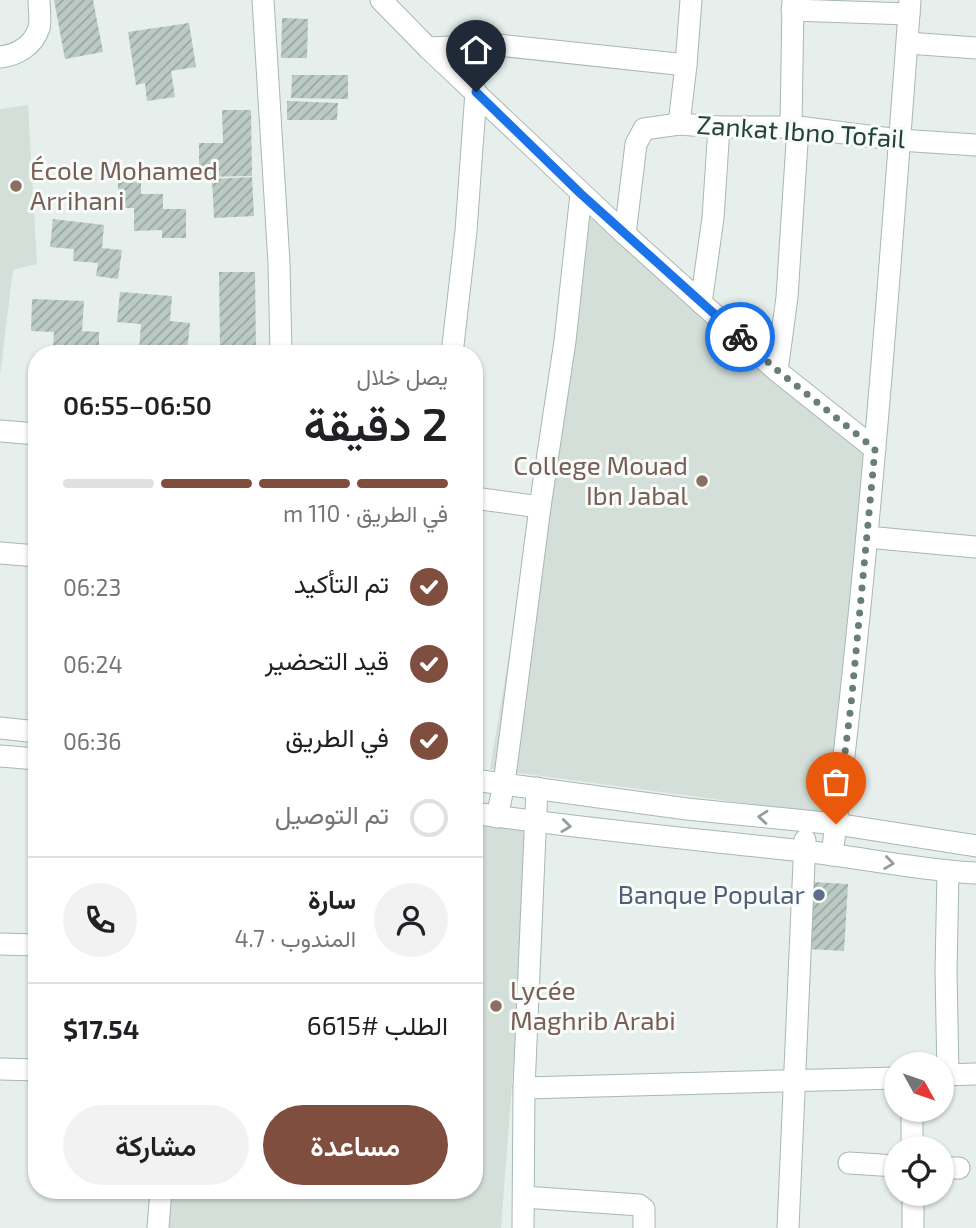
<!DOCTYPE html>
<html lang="ar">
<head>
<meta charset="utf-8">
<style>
	body { margin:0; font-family:"Exo 2",Vazirmatn,sans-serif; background:#f2f2f2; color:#202124; direction:rtl; height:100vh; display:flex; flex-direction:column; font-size:26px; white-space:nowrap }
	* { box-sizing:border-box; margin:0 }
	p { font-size:23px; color:#757577 }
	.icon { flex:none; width:38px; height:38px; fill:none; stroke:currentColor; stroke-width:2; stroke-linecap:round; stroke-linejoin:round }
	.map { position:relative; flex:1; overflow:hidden; direction:ltr }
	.drawer { position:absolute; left:28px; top:345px; width:455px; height:854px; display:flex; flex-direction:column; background:#fff; border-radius:28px; box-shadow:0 2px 5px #0004; direction:rtl }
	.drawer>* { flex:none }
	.needle { width:46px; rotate:130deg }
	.controls { position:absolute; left:884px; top:1052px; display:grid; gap:14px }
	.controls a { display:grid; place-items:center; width:70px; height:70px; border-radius:50%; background:#fff; box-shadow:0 2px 5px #0004; font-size:35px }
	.pin { position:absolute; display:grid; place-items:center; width:60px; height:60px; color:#fff; margin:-72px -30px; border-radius:50% 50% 50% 0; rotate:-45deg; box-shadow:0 0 7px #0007 }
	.pin .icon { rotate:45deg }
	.courier { position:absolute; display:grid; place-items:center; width:70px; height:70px; margin:-35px; border:5px solid #1a73e8; border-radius:50%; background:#fff; color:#222; box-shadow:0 2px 9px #0007 }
	.headline em { font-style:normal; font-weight:600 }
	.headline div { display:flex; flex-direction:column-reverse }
	.headline { display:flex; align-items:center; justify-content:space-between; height:119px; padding:0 35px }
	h1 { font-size:46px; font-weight:600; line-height:52px }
	.bar { display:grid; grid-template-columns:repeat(4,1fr); gap:10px 7px; align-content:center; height:84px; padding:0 35px }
	.bar i { height:9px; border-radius:5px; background:#e0e0e0 }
	.bar .active { background:#7f4e3f }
	.bar p { grid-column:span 4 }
	.line { display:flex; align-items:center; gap:18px; padding:0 35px; border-top:2px solid #e0e0e0 }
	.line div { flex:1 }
	.round { display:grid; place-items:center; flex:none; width:74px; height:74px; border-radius:37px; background:#f2f2f2 }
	ol { padding:0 35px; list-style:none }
	li { display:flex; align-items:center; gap:21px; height:77px }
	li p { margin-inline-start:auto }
	li .icon { padding:7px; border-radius:50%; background:#7f4e3f; color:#fff; stroke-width:4 }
	li:last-child { color:#757577 }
	li i { width:38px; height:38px; border:4px solid #e0e0e0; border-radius:50% }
	.primary-button { display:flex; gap:14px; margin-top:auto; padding:14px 35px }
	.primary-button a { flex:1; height:80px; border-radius:42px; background:#7f4e3f; color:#fff; font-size:28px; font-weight:600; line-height:80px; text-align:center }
	.primary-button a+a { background:#f2f2f2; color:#202124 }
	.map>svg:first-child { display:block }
</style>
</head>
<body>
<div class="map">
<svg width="976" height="1228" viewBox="0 0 976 1228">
	<defs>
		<pattern id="building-hatch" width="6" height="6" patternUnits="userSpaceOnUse" patternTransform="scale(1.75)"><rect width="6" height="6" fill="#bbcac4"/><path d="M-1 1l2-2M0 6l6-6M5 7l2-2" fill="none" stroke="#98a6a0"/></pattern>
	</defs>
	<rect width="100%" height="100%" fill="#e6efeb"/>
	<g fill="#d4dfda">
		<path d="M 28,105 L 37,264 L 13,270 L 0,376 L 0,109 Z"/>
		<path d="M 587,188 L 870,447 L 833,815 L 490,769 Z"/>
		<path d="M 474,812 L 532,822 L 501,1228 L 150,1228 L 152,1190 L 474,1190 Z"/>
	</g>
	<g fill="url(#building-hatch)">
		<path d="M 54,0 L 93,0 L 103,52 L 65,59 Z"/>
		<path d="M 282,18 L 308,19 L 307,58 L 281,58 Z"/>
		<path d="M 189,23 L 196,67 L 171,71 L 175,97 L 147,101 L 145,83 L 136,85 L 128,32 Z"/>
		<path d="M 292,75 L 348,75 L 348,99 L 291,98 Z"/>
		<path d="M 287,101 L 338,103 L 337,120 L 287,120 Z"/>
		<path d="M 222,110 L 251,110 L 252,176 L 199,177 L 199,143 L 223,143 Z"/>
		<path d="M 252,177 L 254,216 L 214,218 L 212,179 Z"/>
		<path d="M 118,179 L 141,179 L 141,194 L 163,194 L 163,209 L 186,209 L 186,238 L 162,238 L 162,230 L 134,231 L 134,208 L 118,208 Z"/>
		<path d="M 53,219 L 104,225 L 102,248 L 122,250 L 118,279 L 96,276 L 98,263 L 73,261 L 74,249 L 50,247 Z"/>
		<path d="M 219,272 L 255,272 L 256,354 L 203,354 L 203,349 L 220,348 Z"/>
		<path d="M 120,292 L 172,296 L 170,321 L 190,323 L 187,353 L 139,349 L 141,324 L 117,322 Z"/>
		<path d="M 32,299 L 84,301 L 82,331 L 99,332 L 99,354 L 77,354 L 77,347 L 53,346 L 54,332 L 31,331 Z"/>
		<path d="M 811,882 L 848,884 L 844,951 L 808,949 Z"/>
	</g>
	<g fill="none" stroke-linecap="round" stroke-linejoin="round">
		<g stroke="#a8b8b2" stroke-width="23">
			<g id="minor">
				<path d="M 263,0 L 279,263 L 281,354"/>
				<path d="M 381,0 L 428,48 L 625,234 L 777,371 L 875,449"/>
				<path d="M 792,10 L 909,14"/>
				<path d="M 908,43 L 976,48"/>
				<path d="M 428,48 L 498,45 L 686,65"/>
				<path d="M 0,57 C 17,55 33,46 39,28 C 41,21 39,8 39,0"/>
				<path d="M 679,124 L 686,65 L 691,0"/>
				<path d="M 791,127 L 793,0"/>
				<path d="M 625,234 L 636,144 L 644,129 L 679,124 L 719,127 L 798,127 L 899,140 L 976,145"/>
				<path d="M 701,303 L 713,218 L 719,127"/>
				<path d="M 452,354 L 466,231 L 476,92"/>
				<path d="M 777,371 L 787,297 L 798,127"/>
				<path d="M 0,431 L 37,434"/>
				<path d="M 474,498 L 540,507"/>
				<path d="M 867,537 L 976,547"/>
				<path d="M 0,553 L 37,556"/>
				<path d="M 0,728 L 37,732"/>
				<path d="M 0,756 L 37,759"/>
				<path d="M 474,780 L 687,809 L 836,824 L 976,846"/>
				<path d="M 474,813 C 583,829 693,839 802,851 C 860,857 918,870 976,873"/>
				<path d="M 497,817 L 504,784 L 540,507 L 565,341 L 581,194"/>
				<path d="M 832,855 C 868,571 889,285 910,0"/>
				<path d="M 0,944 L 37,945"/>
				<path d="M 0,1069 L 37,1070"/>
				<path d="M 948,1074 L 946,971 L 948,872"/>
				<path d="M 942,1075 L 976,1074"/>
				<path d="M 524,1088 L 896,1078"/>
				<path d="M 912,1110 L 912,1148"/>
				<path d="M 849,1163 L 896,1166"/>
				<path d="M 942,1168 L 959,1168"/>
				<path d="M 913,1194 L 913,1228"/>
				<path d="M 524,1197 L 639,1205 L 644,1209 L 644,1228"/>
				<path d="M 158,1228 L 161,1190"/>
				<path d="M 523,1228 L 524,1088 L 537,788"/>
				<path d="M 788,1228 L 805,840"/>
			</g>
		</g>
		<use href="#minor" stroke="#fff" stroke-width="21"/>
	</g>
	<defs><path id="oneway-chevron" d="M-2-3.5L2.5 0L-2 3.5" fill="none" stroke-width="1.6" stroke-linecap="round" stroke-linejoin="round" transform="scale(1.75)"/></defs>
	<g stroke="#92a09c">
		<use href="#oneway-chevron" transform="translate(763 817) rotate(-175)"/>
		<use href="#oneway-chevron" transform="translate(566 826) rotate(7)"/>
		<use href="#oneway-chevron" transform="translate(889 863) rotate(8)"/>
	</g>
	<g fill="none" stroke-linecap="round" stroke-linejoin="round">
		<path stroke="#687f78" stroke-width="7" stroke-dasharray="0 12.6" d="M 740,337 L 777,370 L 875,449 L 851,705 L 836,824"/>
		<path stroke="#1a73e8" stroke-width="9" d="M 476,92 L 581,194 L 740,337"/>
	</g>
	<g fill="#8d6e63" stroke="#f7fbf9" stroke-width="2.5">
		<circle cx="16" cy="186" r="7"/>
		<circle cx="702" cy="481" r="7"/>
		<circle cx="496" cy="1006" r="7"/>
	</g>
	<circle fill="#5c6f8a" stroke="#f7fbf9" stroke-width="2.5" cx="819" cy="895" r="7"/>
	<g text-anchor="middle" stroke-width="6" stroke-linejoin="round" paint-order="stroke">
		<g font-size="26" fill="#24423a" stroke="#f7fbf9">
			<text transform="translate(801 132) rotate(4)" y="9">Zankat Ibno Tofail</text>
		</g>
		<g font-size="26" fill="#785e54" stroke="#f7fbf9" text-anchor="start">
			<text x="30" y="180">École Mohamed<tspan x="30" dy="30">Arrihani</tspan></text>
			<text x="688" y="475" text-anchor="end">College Mouad<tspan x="688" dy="30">Ibn Jabal</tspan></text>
			<text x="510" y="1000">Lycée<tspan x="510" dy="30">Maghrib Arabi</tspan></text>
		</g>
		<g font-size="26" fill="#4e5e75" stroke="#f7fbf9" text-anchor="end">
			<text x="805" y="904">Banque Popular</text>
		</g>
	</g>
</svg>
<div class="controls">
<a><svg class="needle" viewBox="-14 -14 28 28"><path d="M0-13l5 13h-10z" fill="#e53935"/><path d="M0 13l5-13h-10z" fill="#757577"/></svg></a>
<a><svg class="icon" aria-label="locate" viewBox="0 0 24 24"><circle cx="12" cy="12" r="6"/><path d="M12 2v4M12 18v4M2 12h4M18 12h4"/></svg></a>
</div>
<div class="pin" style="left:836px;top:824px;background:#ea580c"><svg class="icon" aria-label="bag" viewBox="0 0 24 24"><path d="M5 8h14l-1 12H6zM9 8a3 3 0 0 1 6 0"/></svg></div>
<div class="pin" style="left:476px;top:92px;background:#1f2937"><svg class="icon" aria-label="home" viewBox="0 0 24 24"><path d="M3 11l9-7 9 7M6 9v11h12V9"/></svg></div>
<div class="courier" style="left:740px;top:337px"><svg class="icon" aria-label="bike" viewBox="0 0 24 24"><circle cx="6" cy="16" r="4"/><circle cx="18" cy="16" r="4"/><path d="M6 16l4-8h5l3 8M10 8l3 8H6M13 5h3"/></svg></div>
<section class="drawer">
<div class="headline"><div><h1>2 دقيقة</h1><p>يصل خلال</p></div><em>06:50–06:55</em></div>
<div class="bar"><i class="active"></i><i class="active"></i><i class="active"></i><i></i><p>في الطريق · 110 m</p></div>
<ol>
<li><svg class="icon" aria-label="check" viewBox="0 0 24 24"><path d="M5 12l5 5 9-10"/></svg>تم التأكيد<p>06:23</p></li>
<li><svg class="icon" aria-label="check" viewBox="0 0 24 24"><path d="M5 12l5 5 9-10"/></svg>قيد التحضير<p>06:24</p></li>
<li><svg class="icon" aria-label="check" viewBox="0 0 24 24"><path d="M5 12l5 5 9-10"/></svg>في الطريق<p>06:36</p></li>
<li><i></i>تم التوصيل</li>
</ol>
<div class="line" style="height:126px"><a class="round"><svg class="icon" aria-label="person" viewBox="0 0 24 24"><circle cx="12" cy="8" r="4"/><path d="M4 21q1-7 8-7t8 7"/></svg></a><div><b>سارة</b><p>المندوب · 4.7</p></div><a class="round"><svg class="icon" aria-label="phone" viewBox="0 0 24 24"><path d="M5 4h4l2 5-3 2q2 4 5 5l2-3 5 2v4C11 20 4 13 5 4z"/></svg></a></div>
<div class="line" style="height:91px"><div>الطلب #6615</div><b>$17.54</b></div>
<div class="primary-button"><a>مساعدة</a><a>مشاركة</a></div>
</section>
</div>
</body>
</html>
